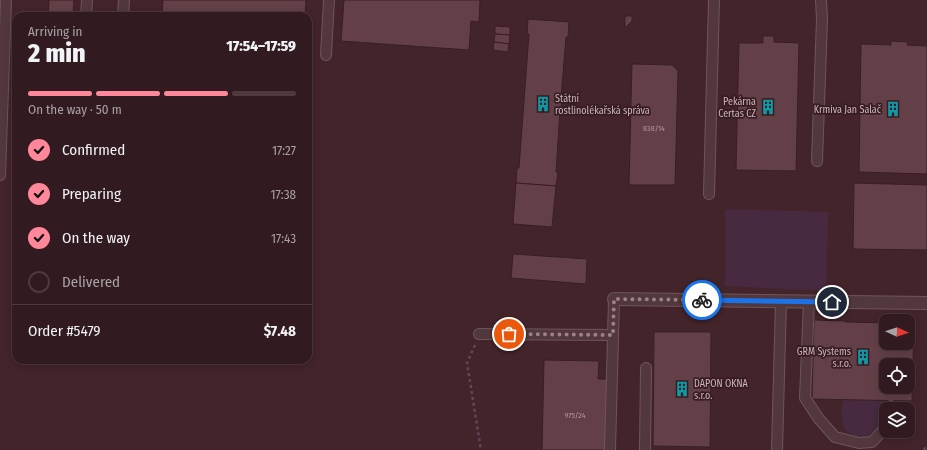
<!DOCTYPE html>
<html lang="en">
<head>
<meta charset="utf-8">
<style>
	body { margin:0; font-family:"Fira Sans Condensed",sans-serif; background:#3d282d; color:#f1f3f6; height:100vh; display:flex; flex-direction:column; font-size:15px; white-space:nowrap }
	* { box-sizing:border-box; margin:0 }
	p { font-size:13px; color:#a8a1a5 }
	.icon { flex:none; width:22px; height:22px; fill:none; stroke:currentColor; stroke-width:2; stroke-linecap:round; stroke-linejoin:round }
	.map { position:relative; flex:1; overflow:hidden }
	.details { position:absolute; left:12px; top:12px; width:300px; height:352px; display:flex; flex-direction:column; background:#321b20; border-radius:12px; box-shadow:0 2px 10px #0003,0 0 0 1px #4d393e }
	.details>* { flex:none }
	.needle { width:26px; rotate:93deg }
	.tools { position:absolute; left:879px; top:314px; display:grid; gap:8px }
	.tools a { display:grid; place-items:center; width:36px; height:36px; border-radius:8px; background:#321b20; box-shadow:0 2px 10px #0003,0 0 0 1px #4d393e; font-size:20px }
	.pin { position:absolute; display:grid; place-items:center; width:34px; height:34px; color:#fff; margin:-17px; border:2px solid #fff; border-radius:50%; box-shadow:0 1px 4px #0007 }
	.courier { position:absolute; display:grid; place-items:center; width:40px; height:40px; margin:-20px; border:3px solid #1a73e8; border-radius:50%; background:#fff; color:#222; box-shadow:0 1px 5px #0007 }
	.head em { font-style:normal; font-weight:800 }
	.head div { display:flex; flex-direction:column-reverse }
	.head { display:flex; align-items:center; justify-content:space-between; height:68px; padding:0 16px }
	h1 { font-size:26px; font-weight:800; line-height:30px }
	.bar { display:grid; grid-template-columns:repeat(4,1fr); gap:6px 4px; align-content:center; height:48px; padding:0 16px }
	.bar i { height:5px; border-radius:3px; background:#4d393e }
	.bar .selected { background:#ff879a }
	.bar p { grid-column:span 4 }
	.line { display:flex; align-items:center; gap:10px; padding:0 16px; border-top:1px solid #4d393e }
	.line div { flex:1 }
	ol { padding:0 16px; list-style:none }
	li { display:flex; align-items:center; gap:12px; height:44px }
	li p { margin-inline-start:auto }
	li .icon { padding:4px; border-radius:50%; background:#ff879a; color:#111; stroke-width:4 }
	li:last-child { color:#a8a1a5 }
	li i { width:22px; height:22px; border:2px solid #4d393e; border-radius:50% }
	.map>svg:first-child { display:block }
</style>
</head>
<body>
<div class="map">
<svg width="927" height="450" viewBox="0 0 927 450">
	<rect width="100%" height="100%" fill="#43242a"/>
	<g fill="#472a3f">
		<path d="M 725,209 L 828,212 L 826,291 L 725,286 Z"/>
		<path d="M 843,399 L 884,400 C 884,409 884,420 879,427 C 871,438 850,440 844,427 C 840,420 842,408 843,399 Z"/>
	</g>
	<g fill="#634047" stroke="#391f24" fill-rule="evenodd">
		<path d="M 49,0 L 74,0 L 73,16 L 48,16 Z"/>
		<path d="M 163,0 L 306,0 L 305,16 L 162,16 Z"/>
		<path d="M 344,0 L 480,0 L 479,22 L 471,21 L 469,50 L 341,41 Z"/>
		<path d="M 625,16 L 632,16 L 632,21 L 625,28 Z"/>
		<path d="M 528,19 L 569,22 L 568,37 L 566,37 L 561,98 L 562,98 L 561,111 L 560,111 L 556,172 L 558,172 L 556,186 L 516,183 L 517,168 L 519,168 L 529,34 L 527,34 Z"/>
		<path d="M 495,26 L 510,27 L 510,35 L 495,34 Z"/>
		<path d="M 495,34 L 510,35 L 509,44 L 494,42 Z"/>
		<path d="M 763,36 L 774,36 L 774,42 L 799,43 L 796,171 L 736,170 L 739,43 L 763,43 Z"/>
		<path d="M 891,41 L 908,42 L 907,45 L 927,46 L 927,174 L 859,172 L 861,44 L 891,45 Z"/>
		<path d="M 494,42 L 509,44 L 508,52 L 493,50 Z"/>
		<path d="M 632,64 L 672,65 L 678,71 L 675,185 L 629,185 Z"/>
		<path d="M 516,183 L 556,186 L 552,227 L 513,224 Z"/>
		<path d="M 854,183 L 927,185 L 927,250 L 853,249 Z"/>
		<path d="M 513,254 L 587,259 L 586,284 L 511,278 Z"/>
		<path d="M 814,320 L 845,321 L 845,322 L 886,323 L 886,343 L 908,343 L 908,324 L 914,324 L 912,401 L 812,399 ZM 886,365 L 908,365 L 908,387 L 886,387 Z"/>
		<path d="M 654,332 L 711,332 L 710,447 L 653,446 Z"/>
		<path d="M 544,360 L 599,361 L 598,379 L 608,379 L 607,450 L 542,450 Z"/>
	</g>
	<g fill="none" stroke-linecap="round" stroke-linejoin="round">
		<g stroke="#6f565b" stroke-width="12">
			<g id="lane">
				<path d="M 86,16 L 87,0"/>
				<path d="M 123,16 L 124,0"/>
				<path d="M 326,55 L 329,0"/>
				<path d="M 817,161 L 822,19 L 821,0"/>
				<path d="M 0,175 L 6,0"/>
				<path d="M 709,194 L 714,0"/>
				<path d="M 809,301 L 805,398 L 819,419 L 835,437 L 859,443 L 872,442 L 886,427"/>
				<path d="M 479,334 L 613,335"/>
				<path d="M 891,409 L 891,406"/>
				<path d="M 610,450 L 614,299"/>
				<path d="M 645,450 L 646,368"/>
				<path d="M 777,450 L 781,301"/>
			</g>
		</g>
		<g stroke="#6f565b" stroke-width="14">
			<path id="street" d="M 614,299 L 927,303"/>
		</g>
		<g stroke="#624659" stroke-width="2.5" stroke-dasharray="3 3" stroke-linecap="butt">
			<path d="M 475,345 L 467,363 L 481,450"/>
			<path d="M 924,450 L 927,445"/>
		</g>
		<use href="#lane" stroke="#52383d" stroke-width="10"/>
		<use href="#street" stroke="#52383d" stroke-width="12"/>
	</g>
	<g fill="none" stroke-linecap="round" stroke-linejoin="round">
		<path stroke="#9c8287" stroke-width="4" stroke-dasharray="0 7.2" d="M 509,334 L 613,335 L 614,299 L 702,300"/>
		<path stroke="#1a73e8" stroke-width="5" d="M 702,300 L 832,302"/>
	</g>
	<defs>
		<g id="building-bare" transform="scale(1.2)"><path d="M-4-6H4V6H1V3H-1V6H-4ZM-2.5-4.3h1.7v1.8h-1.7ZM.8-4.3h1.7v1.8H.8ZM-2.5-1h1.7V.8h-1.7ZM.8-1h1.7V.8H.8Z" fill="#0f9aa8" stroke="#371d22" stroke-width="2.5" paint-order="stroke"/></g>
	</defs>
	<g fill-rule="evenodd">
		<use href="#building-bare" x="543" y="104"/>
		<use href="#building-bare" x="768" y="107"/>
		<use href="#building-bare" x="893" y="109"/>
		<use href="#building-bare" x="863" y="357"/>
		<use href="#building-bare" x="682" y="389"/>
	</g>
	<g text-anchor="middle" stroke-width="3.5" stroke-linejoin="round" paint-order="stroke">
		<g font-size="8" fill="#b2989c">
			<text x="654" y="131">838/14</text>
			<text x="575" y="418">975/24</text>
		</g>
		<g font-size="10" fill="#ccb5b9" stroke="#371d22" text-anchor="end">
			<text x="555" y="102" text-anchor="start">Státní<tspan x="555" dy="12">rostlinolékařská správa</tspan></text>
			<text x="756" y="105">Pekárna<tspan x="756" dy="12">Certas CZ</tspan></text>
			<text x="881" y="113">Krmiva Jan Salač</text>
			<text x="851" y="355">GRM Systems<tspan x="851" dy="12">s.r.o.</tspan></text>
			<text x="694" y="387" text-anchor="start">DAPON OKNA<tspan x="694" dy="12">s.r.o.</tspan></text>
		</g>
	</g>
</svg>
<div class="tools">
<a><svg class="needle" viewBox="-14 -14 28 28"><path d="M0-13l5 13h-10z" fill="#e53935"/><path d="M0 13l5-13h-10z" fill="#a8a1a5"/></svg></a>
<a><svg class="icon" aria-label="locate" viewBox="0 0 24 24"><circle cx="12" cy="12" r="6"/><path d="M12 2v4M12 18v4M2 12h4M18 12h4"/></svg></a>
<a><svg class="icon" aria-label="layers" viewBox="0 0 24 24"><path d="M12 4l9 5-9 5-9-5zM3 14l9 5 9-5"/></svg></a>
</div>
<div class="pin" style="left:509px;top:334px;background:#ea580c"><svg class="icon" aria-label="bag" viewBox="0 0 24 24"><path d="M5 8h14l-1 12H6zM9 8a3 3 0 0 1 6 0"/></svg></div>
<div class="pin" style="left:832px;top:302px;background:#1f2937"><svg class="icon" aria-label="home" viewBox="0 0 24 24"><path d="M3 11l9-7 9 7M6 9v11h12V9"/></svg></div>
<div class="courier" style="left:702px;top:300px"><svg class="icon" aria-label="bike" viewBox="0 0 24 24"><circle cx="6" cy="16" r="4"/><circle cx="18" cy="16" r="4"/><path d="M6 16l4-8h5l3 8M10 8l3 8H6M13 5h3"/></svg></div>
<section class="details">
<div class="head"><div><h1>2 min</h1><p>Arriving in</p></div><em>17:54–17:59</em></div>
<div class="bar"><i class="selected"></i><i class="selected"></i><i class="selected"></i><i></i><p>On the way · 50 m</p></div>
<ol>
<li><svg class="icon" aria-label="check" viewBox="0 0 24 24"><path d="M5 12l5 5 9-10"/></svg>Confirmed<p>17:27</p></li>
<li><svg class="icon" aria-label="check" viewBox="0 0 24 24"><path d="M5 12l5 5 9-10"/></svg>Preparing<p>17:38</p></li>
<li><svg class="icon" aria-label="check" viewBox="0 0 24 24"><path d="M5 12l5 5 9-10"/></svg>On the way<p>17:43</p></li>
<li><i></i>Delivered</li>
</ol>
<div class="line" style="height:52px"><div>Order #5479</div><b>$7.48</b></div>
</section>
</div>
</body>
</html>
